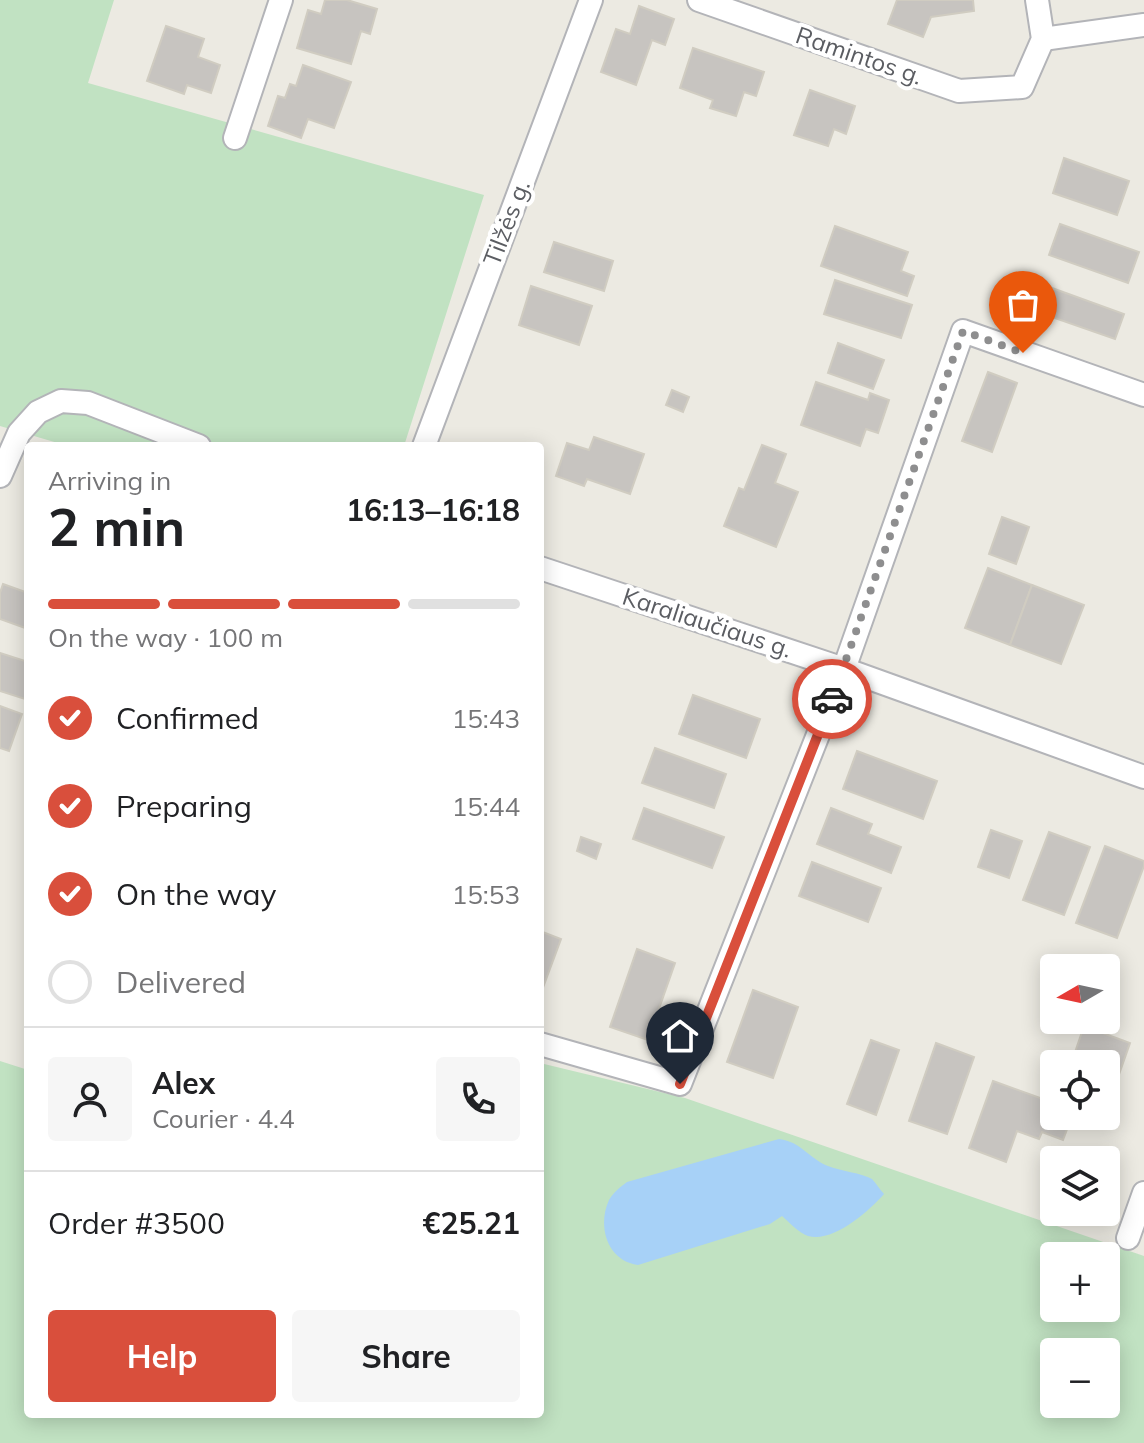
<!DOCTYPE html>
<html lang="en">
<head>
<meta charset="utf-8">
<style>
	body { margin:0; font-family:Mulish,sans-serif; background:#f6f6f6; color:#202124; height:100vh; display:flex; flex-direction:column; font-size:30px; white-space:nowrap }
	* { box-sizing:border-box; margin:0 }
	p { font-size:26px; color:#757577 }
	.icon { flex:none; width:44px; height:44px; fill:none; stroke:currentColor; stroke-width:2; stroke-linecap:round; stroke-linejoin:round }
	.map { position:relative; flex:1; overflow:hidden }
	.sheet { position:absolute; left:24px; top:442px; width:520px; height:976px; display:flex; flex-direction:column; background:#fff; border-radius:8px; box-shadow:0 4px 20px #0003 }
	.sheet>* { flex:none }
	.needle { width:52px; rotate:261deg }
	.fabs { position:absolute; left:1040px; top:954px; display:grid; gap:16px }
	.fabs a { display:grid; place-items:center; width:80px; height:80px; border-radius:8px; background:#fff; box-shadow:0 4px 20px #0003; font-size:40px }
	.pin { position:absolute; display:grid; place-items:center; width:68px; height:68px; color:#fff; margin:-82px -34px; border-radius:50% 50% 50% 0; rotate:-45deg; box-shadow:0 0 8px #0007 }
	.pin .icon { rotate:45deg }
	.courier { position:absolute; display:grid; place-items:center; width:80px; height:80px; margin:-40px; border:6px solid #d94f3c; border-radius:50%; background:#fff; color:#222; box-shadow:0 2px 10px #0007 }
	.summary em { font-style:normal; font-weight:700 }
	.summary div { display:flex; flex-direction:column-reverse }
	.summary { display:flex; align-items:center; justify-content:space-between; height:136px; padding:0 24px }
	h1 { font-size:52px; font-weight:700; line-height:60px }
	.bar { display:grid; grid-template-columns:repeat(4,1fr); gap:12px 8px; align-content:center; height:96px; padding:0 24px }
	.bar i { height:10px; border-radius:6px; background:#e0e0e0 }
	.bar .current { background:#d94f3c }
	.bar p { grid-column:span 4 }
	.line { display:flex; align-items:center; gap:20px; padding:0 24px; border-top:2px solid #e0e0e0 }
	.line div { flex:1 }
	.round { display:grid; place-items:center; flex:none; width:84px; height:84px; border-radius:8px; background:#f6f6f6 }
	ol { padding:0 24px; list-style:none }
	li { display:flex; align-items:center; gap:24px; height:88px }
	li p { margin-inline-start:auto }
	li .icon { padding:8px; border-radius:50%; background:#d94f3c; color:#fff; stroke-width:4 }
	li:last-child { color:#757577 }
	li i { width:44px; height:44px; border:4px solid #e0e0e0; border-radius:50% }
	.button { display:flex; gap:16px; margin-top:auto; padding:16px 24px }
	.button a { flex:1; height:92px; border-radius:8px; background:#d94f3c; color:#fff; font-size:32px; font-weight:700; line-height:92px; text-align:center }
	.button a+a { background:#f6f6f6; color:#202124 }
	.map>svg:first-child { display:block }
</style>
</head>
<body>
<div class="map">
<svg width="1144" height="1443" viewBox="0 0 1144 1443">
	<rect width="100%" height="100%" fill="#eceae2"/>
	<g fill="#c1e2c2" fill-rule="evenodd">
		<path d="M 0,0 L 114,0 L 88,83 L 484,195 L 404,446 L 68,446 L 0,426 Z"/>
		<path d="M 0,1061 L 28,1070 L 28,1414 L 540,1414 L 540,1063 L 685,1098 L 1144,1256 L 1144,1443 L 0,1443 ZM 1054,1256 L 1106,1256 L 1106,1308 L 1054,1308 ZM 1054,1352 L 1106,1352 L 1106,1404 L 1054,1404 Z"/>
	</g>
	<path fill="#a7d1f7" d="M 779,1139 C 802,1142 808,1158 828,1166 C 840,1171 862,1173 872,1179 C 876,1183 880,1190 884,1194 C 868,1212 833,1243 808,1236 C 799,1233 789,1222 782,1216 L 770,1224 L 638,1265 C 607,1261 597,1226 609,1200 C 613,1193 620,1187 627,1182 Z"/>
	<g fill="#c7c4c0" stroke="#d0ccc1" stroke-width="2">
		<path d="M 325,0 L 347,0 L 377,9 L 370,34 L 361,31 L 351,64 L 297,48 L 308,10 L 321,14 Z"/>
		<path d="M 897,0 L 973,0 L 974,11 L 931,17 L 923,37 L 888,24 Z"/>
		<path d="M 639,6 L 674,19 L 665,45 L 652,40 L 636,85 L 601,72 L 616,29 L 630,34 Z"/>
		<path d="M 166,26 L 204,39 L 198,57 L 220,65 L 211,93 L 187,85 L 184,94 L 147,81 Z"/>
		<path d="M 693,48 L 764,72 L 756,96 L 744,92 L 736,116 L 710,108 L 713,100 L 680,88 Z"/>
		<path d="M 303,65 L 351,82 L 334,128 L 308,119 L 301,138 L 268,126 L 278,96 L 285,98 L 290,84 L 296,86 Z"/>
		<path d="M 810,90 L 855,106 L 846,134 L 834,129 L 828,146 L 794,135 Z"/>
		<path d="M 1064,158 L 1129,181 L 1117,215 L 1053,193 Z"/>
		<path d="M 1060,224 L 1139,252 L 1128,283 L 1049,255 Z"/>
		<path d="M 835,226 L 908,252 L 901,271 L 914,276 L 907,296 L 821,266 Z"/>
		<path d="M 554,242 L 613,261 L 604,291 L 544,272 Z"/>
		<path d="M 835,280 L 912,305 L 901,338 L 824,314 Z"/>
		<path d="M 531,286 L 592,306 L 579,345 L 519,325 Z"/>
		<path d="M 1052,288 L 1124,314 L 1115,339 L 1043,314 Z"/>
		<path d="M 838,343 L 884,360 L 873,389 L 828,373 Z"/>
		<path d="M 988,372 L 1017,383 L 992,452 L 962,441 Z"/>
		<path d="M 816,382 L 868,400 L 870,393 L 889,400 L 878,433 L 866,429 L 860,446 L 801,425 Z"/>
		<path d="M 672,390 L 689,397 L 683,412 L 666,405 Z"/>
		<path d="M 594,437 L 644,454 L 630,494 L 587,479 L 584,486 L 556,476 L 567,443 L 589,450 Z"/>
		<path d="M 762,445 L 786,454 L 775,483 L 798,492 L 776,547 L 724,526 L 739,488 L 744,490 Z"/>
		<path d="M 1002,517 L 1029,527 L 1016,564 L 989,554 Z"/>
		<path d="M 988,568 L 1032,585 L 1010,645 L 965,628 Z"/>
		<path d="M 3,584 L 28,593 L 28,629 L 0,619 L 0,593 Z"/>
		<path d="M 1032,585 L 1084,605 L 1061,664 L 1010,645 Z"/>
		<path d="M 0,653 L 28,662 L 28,700 L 0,691 Z"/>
		<path d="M 693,695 L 760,719 L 746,758 L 679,734 Z"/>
		<path d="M 0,706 L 22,714 L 9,751 L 0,748 Z"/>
		<path d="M 655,748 L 726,774 L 714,808 L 642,783 Z"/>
		<path d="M 857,751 L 937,781 L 923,819 L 843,789 Z"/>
		<path d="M 644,808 L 724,837 L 712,868 L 633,839 Z"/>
		<path d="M 831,808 L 872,824 L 868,834 L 901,847 L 891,873 L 817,844 Z"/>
		<path d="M 991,830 L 1022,841 L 1009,878 L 978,867 Z"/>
		<path d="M 1049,832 L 1090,847 L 1064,915 L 1023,900 Z"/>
		<path d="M 581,837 L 601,844 L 596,859 L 577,851 Z"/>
		<path d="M 1105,846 L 1144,861 L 1144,866 L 1117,938 L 1076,923 Z"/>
		<path d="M 812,862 L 881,888 L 868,922 L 799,896 Z"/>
		<path d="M 540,931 L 561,939 L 541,993 L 540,993 Z"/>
		<path d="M 637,949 L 675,963 L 648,1040 L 610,1027 Z"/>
		<path d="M 753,990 L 798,1007 L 773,1078 L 727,1062 Z"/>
		<path d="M 1084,1026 L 1130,1043 L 1110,1100 L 1106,1099 L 1106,1064 L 1071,1064 Z"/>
		<path d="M 871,1040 L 899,1050 L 876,1115 L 847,1104 Z"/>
		<path d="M 936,1043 L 974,1057 L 947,1134 L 909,1121 Z"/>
		<path d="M 993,1081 L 1054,1103 L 1054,1116 L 1072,1116 L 1063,1140 L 1042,1132 L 1039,1139 L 1017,1131 L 1006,1162 L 969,1148 Z"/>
	</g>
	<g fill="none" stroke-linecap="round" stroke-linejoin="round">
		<g stroke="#b3b4b8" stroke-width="26">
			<g id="street">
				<path d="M 699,0 L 959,91 L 1022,87 L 1043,39 L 1037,0"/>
				<path d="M 1043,39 L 1144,25"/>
				<path d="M 235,138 L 281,0"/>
				<path d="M 424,446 L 591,0"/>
				<path d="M 0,476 L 19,433 L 38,412 L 61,401 L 88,403 L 199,446"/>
				<path d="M 540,568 L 844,669 L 1144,777"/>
				<path d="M 540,1044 L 680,1084 L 844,669 L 963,331 L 1144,395"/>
				<path d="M 1128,1238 L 1144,1193"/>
			</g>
		</g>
		<use href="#street" stroke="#fff" stroke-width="22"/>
	</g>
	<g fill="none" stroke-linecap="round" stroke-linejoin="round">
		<path stroke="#8e8e8f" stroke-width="8" stroke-dasharray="0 14.4" d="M 832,699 L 963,331 L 1023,353"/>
		<path stroke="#d94f3c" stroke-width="10" d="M 680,1084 L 832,699"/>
	</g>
	<g text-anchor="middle" stroke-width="8" stroke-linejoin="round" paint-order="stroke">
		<g font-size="24" fill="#5b5d62" stroke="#fff">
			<text transform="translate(859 56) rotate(19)" y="8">Ramintos g.</text>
			<text transform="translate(507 223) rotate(-69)" y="8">Tilžės g.</text>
			<text transform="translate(707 623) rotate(18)" y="8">Karaliaučiaus g.</text>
		</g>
	</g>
</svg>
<div class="fabs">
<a><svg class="needle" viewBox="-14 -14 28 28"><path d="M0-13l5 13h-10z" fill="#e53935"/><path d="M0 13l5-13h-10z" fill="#757577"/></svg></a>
<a><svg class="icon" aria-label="locate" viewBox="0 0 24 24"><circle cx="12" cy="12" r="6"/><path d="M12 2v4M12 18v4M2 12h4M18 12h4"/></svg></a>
<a><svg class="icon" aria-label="layers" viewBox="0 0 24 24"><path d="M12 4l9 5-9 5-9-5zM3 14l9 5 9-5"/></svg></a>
<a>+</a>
<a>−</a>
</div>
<div class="pin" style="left:1023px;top:353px;background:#ea580c"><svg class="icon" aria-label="bag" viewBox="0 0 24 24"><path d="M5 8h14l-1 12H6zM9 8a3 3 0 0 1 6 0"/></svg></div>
<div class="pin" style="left:680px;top:1084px;background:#1f2937"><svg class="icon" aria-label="home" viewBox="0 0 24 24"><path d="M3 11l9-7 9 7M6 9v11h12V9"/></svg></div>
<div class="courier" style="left:832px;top:699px"><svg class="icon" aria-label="car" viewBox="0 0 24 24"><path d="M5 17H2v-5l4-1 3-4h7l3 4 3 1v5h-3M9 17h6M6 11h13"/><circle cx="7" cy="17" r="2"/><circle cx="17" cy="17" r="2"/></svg></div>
<section class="sheet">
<div class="summary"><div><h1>2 min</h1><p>Arriving in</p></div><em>16:13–16:18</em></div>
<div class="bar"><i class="current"></i><i class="current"></i><i class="current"></i><i></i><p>On the way · 100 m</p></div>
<ol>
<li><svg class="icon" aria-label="check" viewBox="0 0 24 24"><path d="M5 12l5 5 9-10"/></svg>Confirmed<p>15:43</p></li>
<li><svg class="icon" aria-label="check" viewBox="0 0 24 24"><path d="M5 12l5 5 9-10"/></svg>Preparing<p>15:44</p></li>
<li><svg class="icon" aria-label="check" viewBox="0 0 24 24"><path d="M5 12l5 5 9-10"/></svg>On the way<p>15:53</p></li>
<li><i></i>Delivered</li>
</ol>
<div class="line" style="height:144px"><a class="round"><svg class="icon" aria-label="person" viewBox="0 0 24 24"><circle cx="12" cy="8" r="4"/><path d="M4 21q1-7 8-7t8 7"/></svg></a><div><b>Alex</b><p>Courier · 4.4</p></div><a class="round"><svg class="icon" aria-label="phone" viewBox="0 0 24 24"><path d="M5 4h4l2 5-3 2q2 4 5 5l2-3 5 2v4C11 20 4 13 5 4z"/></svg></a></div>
<div class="line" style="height:104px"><div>Order #3500</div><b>€25.21</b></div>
<div class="button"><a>Help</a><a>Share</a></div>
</section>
</div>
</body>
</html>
